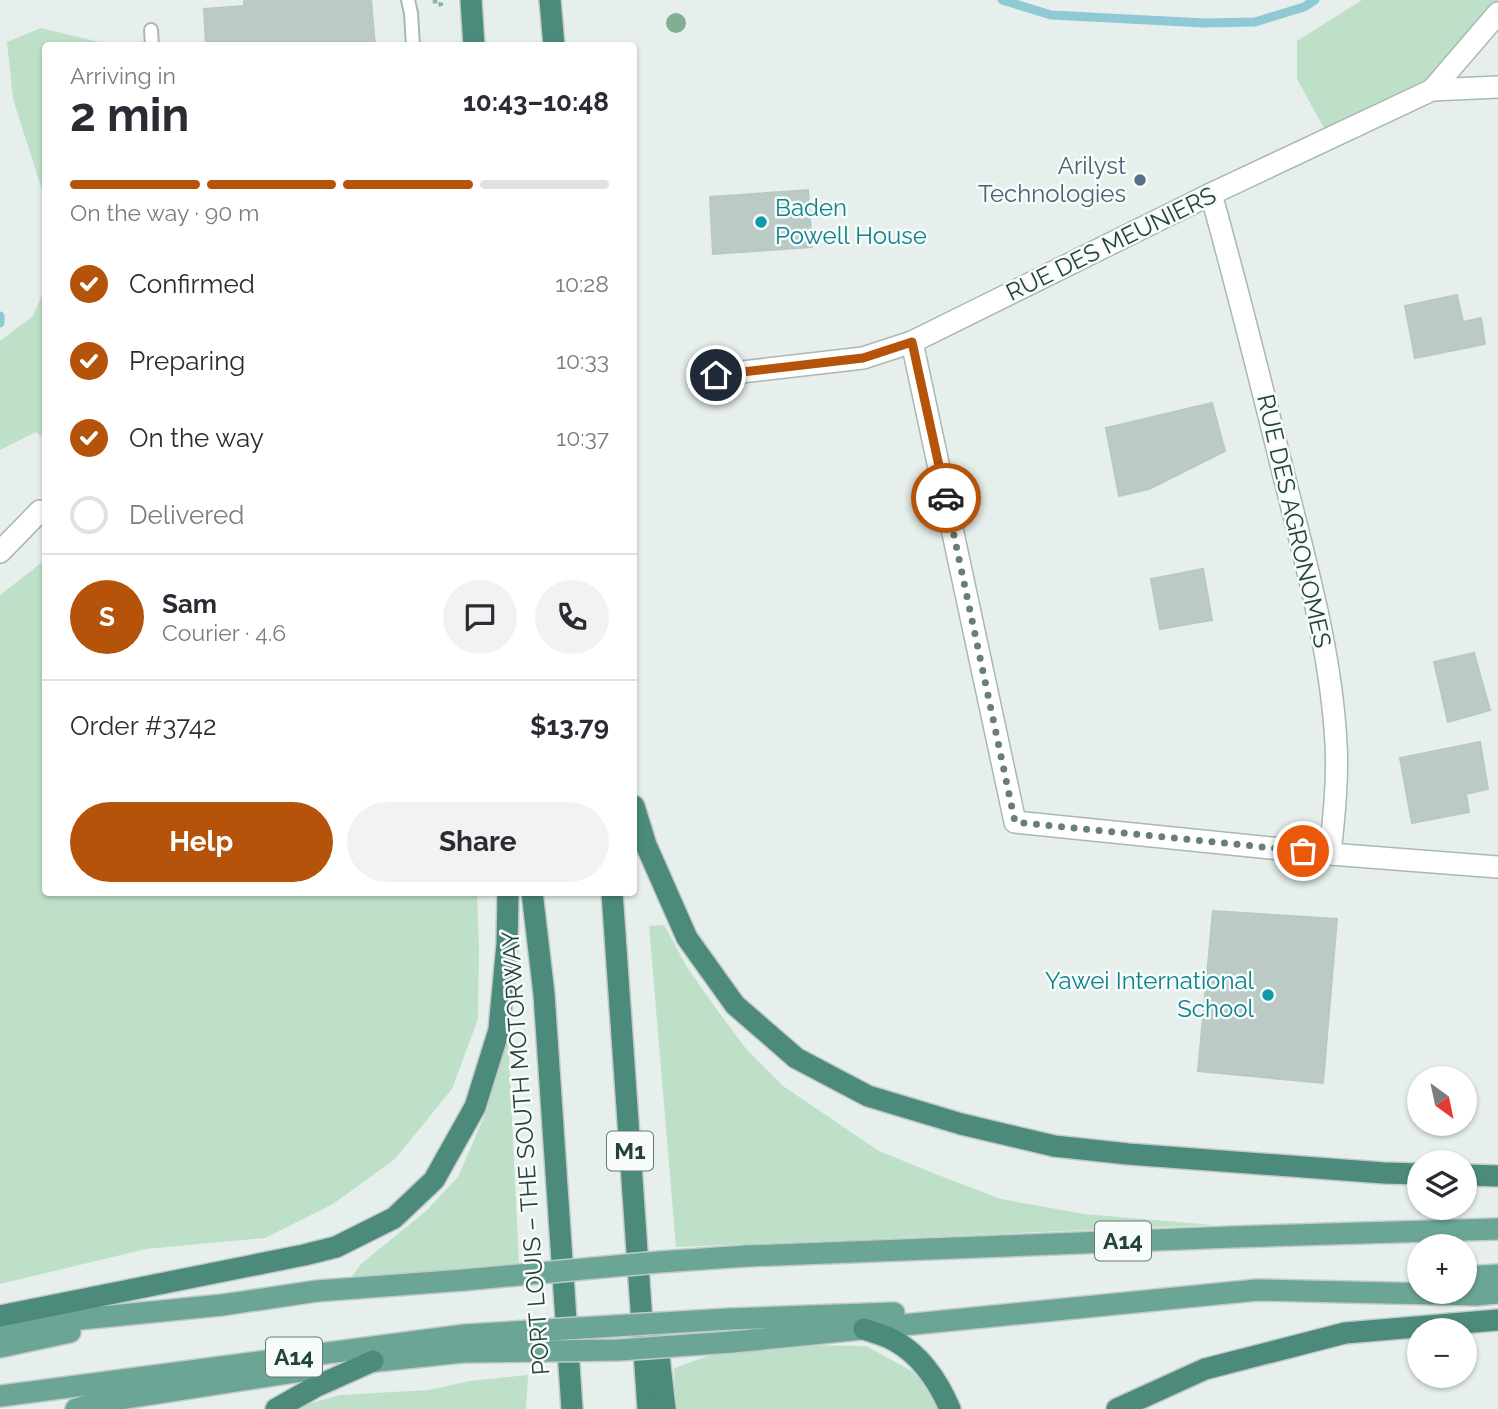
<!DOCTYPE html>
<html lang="en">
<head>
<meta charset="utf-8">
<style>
	body { margin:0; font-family:Raleway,sans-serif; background:#f2f2f3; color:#2b2b33; height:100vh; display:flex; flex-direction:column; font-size:26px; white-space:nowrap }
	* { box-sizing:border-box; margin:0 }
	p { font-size:23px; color:#7c7c81 }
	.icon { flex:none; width:38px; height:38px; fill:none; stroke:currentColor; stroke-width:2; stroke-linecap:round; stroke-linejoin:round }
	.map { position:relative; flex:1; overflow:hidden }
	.details { position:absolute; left:42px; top:42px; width:595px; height:854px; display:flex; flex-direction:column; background:#fff; border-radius:7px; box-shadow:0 2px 5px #0004 }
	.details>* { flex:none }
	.needle { width:46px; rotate:147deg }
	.controls { position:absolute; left:1407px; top:1066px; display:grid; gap:14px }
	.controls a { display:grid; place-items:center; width:70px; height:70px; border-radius:50%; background:#fff; box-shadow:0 2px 5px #0004; font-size:35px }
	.pin { position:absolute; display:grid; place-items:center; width:60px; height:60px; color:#fff; margin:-30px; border:4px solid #fff; border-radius:50%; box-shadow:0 2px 7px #0007 }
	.courier { position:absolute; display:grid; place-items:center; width:70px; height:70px; margin:-35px; border:5px solid #b45309; border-radius:50%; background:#fff; color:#222; box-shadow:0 2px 9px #0007 }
	.summary em { font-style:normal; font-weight:700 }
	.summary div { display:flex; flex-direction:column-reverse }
	.summary { display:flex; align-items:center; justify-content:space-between; height:119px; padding:0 28px }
	h1 { font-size:46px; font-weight:700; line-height:52px }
	.bar { display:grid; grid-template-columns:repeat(4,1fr); gap:10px 7px; align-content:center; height:84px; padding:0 28px }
	.bar i { height:9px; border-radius:5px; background:#e1e1e2 }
	.bar .on { background:#b45309 }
	.bar p { grid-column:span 4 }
	.line { display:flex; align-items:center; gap:18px; padding:0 28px; border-top:2px solid #e1e1e2 }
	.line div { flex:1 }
	.round { display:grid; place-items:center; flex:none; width:74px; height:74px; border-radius:37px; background:#f2f2f3 }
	ol { padding:0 28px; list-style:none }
	li { display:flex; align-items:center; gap:21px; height:77px }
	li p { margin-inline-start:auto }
	li .icon { padding:7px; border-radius:50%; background:#b45309; color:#fff; stroke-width:4 }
	li:last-child { color:#7c7c81 }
	li i { width:38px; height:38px; border:4px solid #e1e1e2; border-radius:50% }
	.cta { display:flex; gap:14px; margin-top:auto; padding:14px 28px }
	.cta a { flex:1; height:80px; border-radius:42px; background:#b45309; color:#fff; font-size:28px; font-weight:700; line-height:80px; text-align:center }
	.cta a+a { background:#f2f2f3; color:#2b2b33 }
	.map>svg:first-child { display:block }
</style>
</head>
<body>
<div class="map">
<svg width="1498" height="1409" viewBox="0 0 1498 1409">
	<rect width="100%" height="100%" fill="#e6efeb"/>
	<g fill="#bfe0c8">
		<path d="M 1362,0 L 1498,0 L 1498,10 L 1421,96 L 1331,141 L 1297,79 L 1297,41 Z"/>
		<path d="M 41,28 L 99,42 L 104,45 L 46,46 L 45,199 L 13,99 L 7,42 Z"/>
		<path d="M 45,288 L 45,440 L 36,432 L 0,450 L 0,341 L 33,316 Z"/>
		<path d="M 45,560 L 46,892 L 477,893 L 479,948 L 478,1019 L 452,1089 L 395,1159 L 333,1204 L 265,1238 L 146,1249 L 0,1284 L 0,595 Z"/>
		<path d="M 664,925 L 687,967 L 715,1007 L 747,1050 L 783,1086 L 879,1151 L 938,1175 L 1001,1199 L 1084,1214 L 1213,1225 L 676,1247 L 649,926 Z"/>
		<path d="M 508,1036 L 519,1263 L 340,1293 L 361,1264 L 426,1211 L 458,1177 L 486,1112 Z"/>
		<path d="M 795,1345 L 866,1346 L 912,1371 L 936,1396 L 938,1409 L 676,1409 L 674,1368 L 717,1353 Z"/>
		<path d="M 528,1375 L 526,1409 L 295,1409 L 298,1407 L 340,1395 L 428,1390 L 470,1381 Z"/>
	</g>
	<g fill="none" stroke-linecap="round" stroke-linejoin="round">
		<g stroke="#8ec9d4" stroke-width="9">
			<path d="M 1002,0 L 1051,15 L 1205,23 L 1255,22 L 1304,7 L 1315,0"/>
			<path d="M 0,316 L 0,323"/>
		</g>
	</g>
	<g fill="#bbcac4" stroke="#b8c9c2" stroke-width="2">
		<path d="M 244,0 L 371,0 L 375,46 L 206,46 L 204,9 L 244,6 Z"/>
		<path d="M 808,190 L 812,247 L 713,254 L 710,197 Z"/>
		<path d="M 1457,295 L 1463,322 L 1481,318 L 1485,344 L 1415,358 L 1405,306 Z"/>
		<path d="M 1212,403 L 1225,451 L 1149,489 L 1119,496 L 1106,428 Z"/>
		<path d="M 1203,569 L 1212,620 L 1160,629 L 1151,579 Z"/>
		<path d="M 1474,653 L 1490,710 L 1448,722 L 1434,662 Z"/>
		<path d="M 1480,742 L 1488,789 L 1466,794 L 1469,812 L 1412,823 L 1400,758 Z"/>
		<path d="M 1213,911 L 1337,919 L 1323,1083 L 1198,1071 Z"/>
	</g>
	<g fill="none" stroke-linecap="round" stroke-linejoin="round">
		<g stroke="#a8b8b2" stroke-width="16">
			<g id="service">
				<path d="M 408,0 L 411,13 L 413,46"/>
				<path d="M 151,30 L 152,46"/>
			</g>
		</g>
		<g stroke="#a8b8b2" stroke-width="24">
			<g id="minor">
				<path d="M 1432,90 L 1498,13"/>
				<path d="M 1211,194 C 1237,286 1260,379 1283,472 C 1305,561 1331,650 1336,743 C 1338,780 1334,817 1330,854"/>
				<path d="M 912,342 L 1015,822 L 1330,854 L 1498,867"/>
				<path d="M 716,375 L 863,358 L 912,342 L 1211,194 L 1432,90 L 1498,87"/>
				<path d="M 0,552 L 40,511"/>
			</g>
		</g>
		<g stroke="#c2cac8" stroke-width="24">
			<g id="primary">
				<path d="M 747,1256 L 1232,1237 L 1498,1229"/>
				<path d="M 1465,1277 L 1498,1275"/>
				<path d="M 729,1319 L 894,1313"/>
				<path d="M 0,1327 L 222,1305 L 317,1291 L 464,1280"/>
				<path d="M 732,1342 L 1257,1290 L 1476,1295 L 1498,1293"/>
				<path d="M 0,1347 L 70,1332"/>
				<path d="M 368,1362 L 463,1352"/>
				<path d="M 0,1396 L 465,1335"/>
				<path d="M 76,1409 L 100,1402 L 301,1371"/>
			</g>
		</g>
		<g stroke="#c2cac8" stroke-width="24">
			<g id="trunk">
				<path d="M 471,0 L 474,46"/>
				<path d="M 550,0 L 554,46"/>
				<path d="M 634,806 L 646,845 L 687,938 L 735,1005 L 796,1058 L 868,1096 L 961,1124 L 1054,1146 L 1128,1154 L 1384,1173 L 1419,1174"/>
				<path d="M 532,892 L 544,994 L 572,1409"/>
				<path d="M 612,892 L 648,1409"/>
				<path d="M 1465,1175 L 1498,1176"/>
				<path d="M 0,1316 L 304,1255 L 336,1247 L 394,1218 L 434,1180 L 475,1107 L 499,1030 L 507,944 L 508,892"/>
				<path d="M 864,1329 C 874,1333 886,1335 895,1341 C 922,1356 938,1381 950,1409"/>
				<path d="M 657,1338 L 665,1409"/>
				<path d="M 276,1409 L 315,1387 L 373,1361"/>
				<path d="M 1117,1409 L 1205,1369 L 1345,1333 L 1498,1320"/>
			</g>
		</g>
		<path stroke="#86b3a5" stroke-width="4.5" stroke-dasharray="3.5 5" stroke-linecap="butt" d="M 435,0 L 435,5 L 441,4 L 440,0"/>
		<use href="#service" stroke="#fff" stroke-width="12"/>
		<use href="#minor" stroke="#fff" stroke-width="21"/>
		<use href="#primary" stroke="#6aa596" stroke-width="21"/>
		<use href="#trunk" stroke="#4c8a7c" stroke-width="21"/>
		<g stroke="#c2cac8" stroke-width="24" stroke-linecap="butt">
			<g id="primary-bridge">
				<path d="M 464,1280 L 659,1262 L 747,1256"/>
				<path d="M 465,1335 L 729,1319"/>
				<path d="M 463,1352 L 619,1350 L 732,1342"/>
			</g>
		</g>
		<use href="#primary-bridge" stroke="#6aa596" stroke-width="21"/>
	</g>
	<circle fill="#80af93" cx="676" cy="23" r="10"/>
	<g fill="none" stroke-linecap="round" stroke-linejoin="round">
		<path stroke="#687f78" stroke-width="7" stroke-dasharray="0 12.6" d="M 946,498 L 1015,822 L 1303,851"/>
		<path stroke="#b45309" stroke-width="9" d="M 716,375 L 863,358 L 912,342 L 946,498"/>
	</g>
	<circle fill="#5c6f8a" stroke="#f7fbf9" stroke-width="2.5" cx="1140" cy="180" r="7"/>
	<g fill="#0f9aa8" stroke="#f7fbf9" stroke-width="2.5">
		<circle cx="761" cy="222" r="7"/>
		<circle cx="1268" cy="995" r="7"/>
	</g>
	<g text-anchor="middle" stroke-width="5" stroke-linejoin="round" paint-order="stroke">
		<g fill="#f7fbf9" stroke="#637a73" stroke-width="2">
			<rect x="607" y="1131.5" width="46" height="39" rx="5"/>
			<rect x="1095" y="1221.5" width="56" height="39" rx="5"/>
			<rect x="266" y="1337.5" width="56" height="39" rx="5"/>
		</g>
		<g font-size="23" font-weight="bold" fill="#24423a">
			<text x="630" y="1159">M1</text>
			<text x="1123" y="1249">A14</text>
			<text x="294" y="1365">A14</text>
		</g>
		<g font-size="24" fill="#4e5e75" stroke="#f7fbf9" text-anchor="end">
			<text x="1126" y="174">Arilyst<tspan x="1126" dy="28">Technologies</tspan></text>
		</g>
		<g font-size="24" fill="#0d838f" stroke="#f7fbf9" text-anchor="start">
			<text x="775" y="216">Baden<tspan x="775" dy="28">Powell House</tspan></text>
			<text x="1254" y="989" text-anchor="end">Yawei International<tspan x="1254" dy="28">School</tspan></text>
		</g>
		<g font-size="24" fill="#24423a" stroke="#f7fbf9">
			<text transform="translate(1111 244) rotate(-26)" y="8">RUE DES MEUNIERS</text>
			<text transform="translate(1294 521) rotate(77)" y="8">RUE DES AGRONOMES</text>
			<text transform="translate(526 1153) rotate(-94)" y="8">PORT LOUIS – THE SOUTH MOTORWAY</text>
		</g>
	</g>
</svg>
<div class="controls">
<a><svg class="needle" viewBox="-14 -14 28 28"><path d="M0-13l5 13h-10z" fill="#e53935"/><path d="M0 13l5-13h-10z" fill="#7c7c81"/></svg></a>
<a><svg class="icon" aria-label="layers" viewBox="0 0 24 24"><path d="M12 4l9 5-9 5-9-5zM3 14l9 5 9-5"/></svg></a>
<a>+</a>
<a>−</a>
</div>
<div class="pin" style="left:1303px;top:851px;background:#ea580c"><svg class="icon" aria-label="bag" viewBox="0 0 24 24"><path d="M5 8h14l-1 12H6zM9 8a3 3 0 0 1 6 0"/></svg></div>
<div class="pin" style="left:716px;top:375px;background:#1f2937"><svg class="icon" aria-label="home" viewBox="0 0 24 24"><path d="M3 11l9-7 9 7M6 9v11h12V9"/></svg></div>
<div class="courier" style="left:946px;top:498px"><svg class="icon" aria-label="car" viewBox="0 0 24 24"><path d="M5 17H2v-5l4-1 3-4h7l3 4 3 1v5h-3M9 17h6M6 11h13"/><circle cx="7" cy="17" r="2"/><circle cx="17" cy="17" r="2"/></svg></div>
<section class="details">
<div class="summary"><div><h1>2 min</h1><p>Arriving in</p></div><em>10:43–10:48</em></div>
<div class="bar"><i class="on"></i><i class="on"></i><i class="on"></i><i></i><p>On the way · 90 m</p></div>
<ol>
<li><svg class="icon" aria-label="check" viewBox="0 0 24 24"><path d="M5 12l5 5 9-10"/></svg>Confirmed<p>10:28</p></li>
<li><svg class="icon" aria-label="check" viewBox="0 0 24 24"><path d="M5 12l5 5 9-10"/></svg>Preparing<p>10:33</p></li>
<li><svg class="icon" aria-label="check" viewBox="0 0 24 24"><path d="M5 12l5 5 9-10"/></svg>On the way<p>10:37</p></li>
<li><i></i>Delivered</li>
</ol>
<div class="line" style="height:126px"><b class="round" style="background:#b45309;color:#fff">S</b><div><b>Sam</b><p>Courier · 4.6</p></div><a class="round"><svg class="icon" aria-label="chat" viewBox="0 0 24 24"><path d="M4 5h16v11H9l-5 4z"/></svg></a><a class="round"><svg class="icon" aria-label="phone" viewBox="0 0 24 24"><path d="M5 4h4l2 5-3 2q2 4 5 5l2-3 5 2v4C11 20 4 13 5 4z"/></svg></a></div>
<div class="line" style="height:91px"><div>Order #3742</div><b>$13.79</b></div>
<div class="cta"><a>Help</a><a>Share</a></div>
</section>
</div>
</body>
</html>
